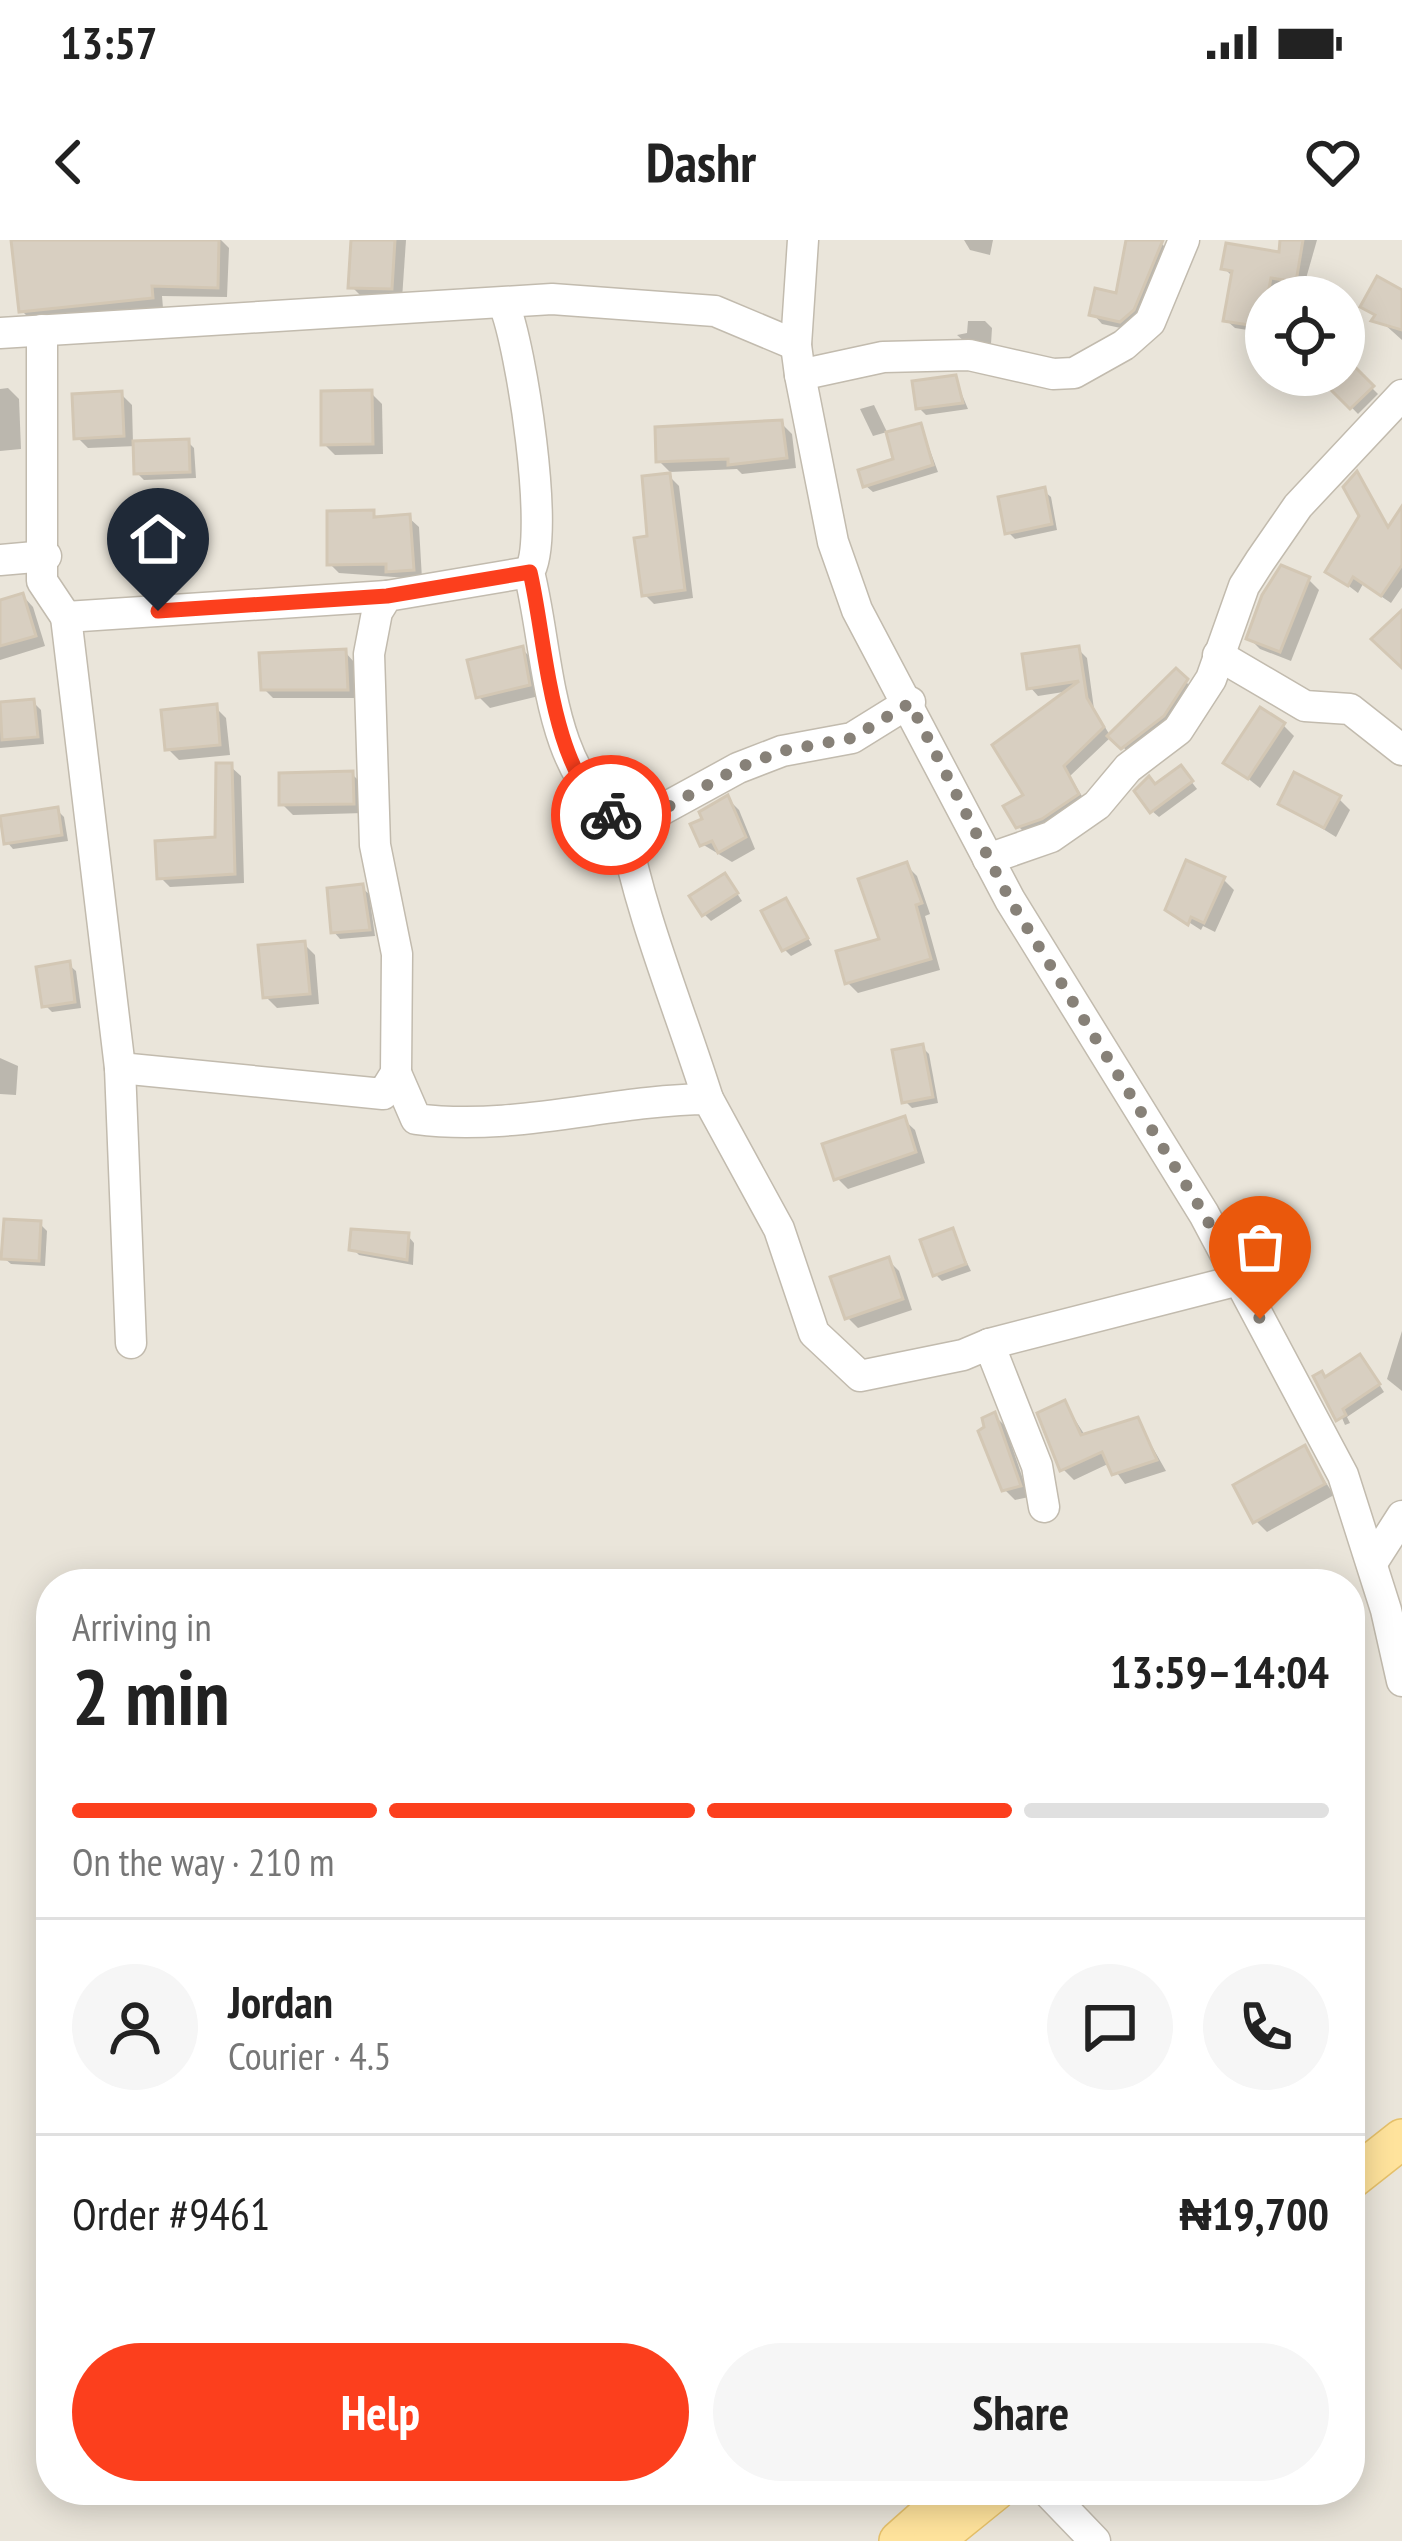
<!DOCTYPE html>
<html lang="en">
<head>
<meta charset="utf-8">
<style>
	body { margin:0; font-family:"PT Sans Narrow",sans-serif; background:#f6f6f6; color:#222; height:100vh; display:flex; flex-direction:column; font-size:45px; white-space:nowrap }
	* { box-sizing:border-box; margin:0 }
	p { font-size:39px; color:#767676 }
	.icon { flex:none; width:66px; height:66px; fill:none; stroke:currentColor; stroke-width:2; stroke-linecap:round; stroke-linejoin:round }
	.map { position:relative; flex:1; overflow:hidden }
	.side { position:absolute; left:36px; top:1329px; width:1329px; height:936px; display:flex; flex-direction:column; background:#fff; border-radius:48px; box-shadow:0 6px 30px #0003 }
	.side>* { flex:none }
	.buttons { position:absolute; left:1245px; top:36px; display:grid; gap:24px }
	.buttons a { display:grid; place-items:center; width:120px; height:120px; border-radius:50%; background:#fff; box-shadow:0 6px 30px #0003; font-size:60px }
	.pin { position:absolute; display:grid; place-items:center; width:102px; height:102px; color:#fff; margin:-123px -51px; border-radius:50% 50% 50% 0; rotate:-45deg; box-shadow:0 0 12px #0007 }
	.pin .icon { rotate:45deg }
	.courier { position:absolute; display:grid; place-items:center; width:120px; height:120px; margin:-60px; border:9px solid #fc3f1d; border-radius:50%; background:#fff; color:#222; box-shadow:0 3px 15px #0007 }
	.summary em { font-style:normal; font-weight:800 }
	.summary div { display:flex; flex-direction:column-reverse }
	.summary { display:flex; align-items:center; justify-content:space-between; height:204px; padding:0 36px }
	h1 { font-size:78px; font-weight:800; line-height:90px }
	.bar { display:grid; grid-template-columns:repeat(4,1fr); gap:18px 12px; align-content:center; height:144px; padding:0 36px }
	.bar i { height:15px; border-radius:9px; background:#e0e0e0 }
	.bar .on { background:#fc3f1d }
	.bar p { grid-column:span 4 }
	.line { display:flex; align-items:center; gap:30px; padding:0 36px; border-top:3px solid #e0e0e0 }
	.line div { flex:1 }
	.round { display:grid; place-items:center; flex:none; width:126px; height:126px; border-radius:63px; background:#f6f6f6 }
	.button { display:flex; gap:24px; margin-top:auto; padding:24px 36px }
	.button a { flex:1; height:138px; border-radius:72px; background:#fc3f1d; color:#fff; font-size:48px; font-weight:800; line-height:138px; text-align:center }
	.button a+a { background:#f6f6f6; color:#222 }
	.status { display:flex; justify-content:space-between; align-items:center; height:84px; padding:0 60px; background:#fff; direction:ltr }
	.status svg { height:33px; fill:currentColor }
	header { display:flex; justify-content:space-between; align-items:center; height:156px; padding:0 36px; background:#fff; font-size:54px; font-weight:800 }
	.map>svg:first-child { display:block }
</style>
</head>
<body>
<div class="status"><b>13:57</b><svg viewBox="0 0 49 12"><path d="M0 12V9h3v3zM5 12V6h3v6zM10 12V3h3v9zM15 12V0h3v12zM26 1h20v11H26zM47 4h2v5h-2z"/></svg></div>
<header><svg class="icon" aria-label="back" viewBox="0 0 24 24"><path d="M15 5l-7 7 7 7"/></svg>Dashr<svg class="icon" aria-label="heart" viewBox="0 0 24 24"><path d="M12 20l-8-8c-3-5 5-10 8-4 3-6 11-1 8 4z"/></svg></header>
<div class="map">
<svg width="1402" height="2301" viewBox="0 0 1402 2301">
	<rect width="100%" height="100%" fill="#f6f3ec"/>
	<path fill="#eae5da" fill-rule="evenodd" d="M 0,0 L 1402,0 L 1402,2301 L 0,2301 ZM 1266,57 L 1344,57 L 1344,135 L 1266,135 ZM 51,1344 L 1350,1344 L 1350,2250 L 51,2250 Z"/>
	<g fill="#0003">
		<path d="M 15,0 L 221,0 L 229,8 L 227,57 L 162,56 L 163,68 L 33,82 L 22,71 Z"/>
		<path d="M 354,0 L 406,0 L 402,59 L 362,57 L 351,46 Z"/>
		<path d="M 964,0 L 993,0 L 990,15 L 970,10 Z"/>
		<path d="M 1129,0 L 1161,3 L 1170,12 L 1130,90 L 1102,84 L 1093,74 L 1118,56 Z"/>
		<path d="M 1283,0 L 1317,0 L 1303,49 L 1279,45 L 1276,57 L 1266,57 L 1266,93 L 1235,88 L 1226,80 L 1234,38 L 1224,28 L 1282,16 Z"/>
		<path d="M 1402,54 L 1402,100 L 1364,66 Z"/>
		<path d="M 968,81 L 985,81 L 992,88 L 991,104 L 964,101 L 957,95 L 967,93 Z"/>
		<path d="M 1348,124 L 1378,154 L 1358,174 L 1328,143 L 1344,135 Z"/>
		<path d="M 955,138 L 968,169 L 926,175 L 919,168 Z"/>
		<path d="M 8,148 L 19,159 L 21,209 L 0,211 L 0,149 Z"/>
		<path d="M 371,153 L 382,164 L 383,214 L 335,215 L 324,204 Z"/>
		<path d="M 121,154 L 132,165 L 133,204 L 188,202 L 194,208 L 196,238 L 144,240 L 137,233 L 136,206 L 88,208 L 77,197 Z"/>
		<path d="M 874,165 L 887,192 L 873,196 L 860,169 Z"/>
		<path d="M 781,183 L 792,194 L 796,228 L 742,234 L 737,229 L 670,232 L 659,221 Z"/>
		<path d="M 921,186 L 938,232 L 873,252 L 866,246 L 897,221 Z"/>
		<path d="M 669,236 L 679,246 L 693,358 L 654,364 L 645,355 L 651,299 Z"/>
		<path d="M 1357,236 L 1390,289 L 1402,272 L 1402,347 L 1391,363 L 1363,344 L 1358,353 L 1329,331 L 1362,276 Z"/>
		<path d="M 1044,251 L 1051,257 L 1057,290 L 1015,299 L 1008,292 Z"/>
		<path d="M 372,273 L 379,279 L 409,278 L 419,287 L 422,339 L 339,333 L 330,324 Z"/>
		<path d="M 1309,340 L 1319,350 L 1291,421 L 1260,409 L 1249,398 Z"/>
		<path d="M 23,356 L 33,367 L 45,406 L 0,420 L 0,363 Z"/>
		<path d="M 522,409 L 533,420 L 539,456 L 490,468 L 479,457 Z"/>
		<path d="M 1078,409 L 1087,418 L 1094,469 L 1111,497 L 1070,536 L 1086,563 L 1028,596 L 1019,587 L 1027,556 L 1070,451 L 1038,456 L 1030,447 Z"/>
		<path d="M 345,412 L 354,422 L 356,458 L 273,458 L 264,449 Z"/>
		<path d="M 1176,432 L 1196,452 L 1134,518 L 1112,496 Z"/>
		<path d="M 33,462 L 41,470 L 44,504 L 0,508 L 0,465 Z"/>
		<path d="M 215,467 L 226,478 L 230,515 L 179,520 L 168,509 Z"/>
		<path d="M 1283,485 L 1294,496 L 1260,548 L 1227,522 Z"/>
		<path d="M 230,526 L 241,536 L 244,643 L 170,647 L 160,637 L 218,600 Z"/>
		<path d="M 352,534 L 363,545 L 364,573 L 293,575 L 282,564 Z"/>
		<path d="M 1187,536 L 1197,549 L 1159,577 L 1152,571 L 1156,547 Z"/>
		<path d="M 728,559 L 739,570 L 755,609 L 732,622 L 702,604 Z"/>
		<path d="M 1339,559 L 1350,570 L 1336,597 L 1281,563 Z"/>
		<path d="M 57,570 L 64,577 L 68,601 L 13,609 L 7,602 Z"/>
		<path d="M 906,625 L 917,636 L 930,674 L 925,676 L 940,730 L 858,753 L 847,742 L 883,701 Z"/>
		<path d="M 1223,639 L 1234,650 L 1215,692 L 1203,686 L 1201,690 L 1176,674 Z"/>
		<path d="M 731,644 L 742,661 L 711,681 L 704,674 Z"/>
		<path d="M 362,648 L 369,654 L 375,696 L 340,699 L 334,692 Z"/>
		<path d="M 786,661 L 812,705 L 791,716 L 784,709 Z"/>
		<path d="M 304,704 L 315,715 L 319,764 L 277,768 L 266,757 Z"/>
		<path d="M 69,725 L 76,731 L 81,768 L 52,772 L 45,765 Z"/>
		<path d="M 922,807 L 929,814 L 938,863 L 912,868 L 905,861 Z"/>
		<path d="M 0,818 L 18,826 L 16,855 L 0,854 Z"/>
		<path d="M 904,880 L 915,890 L 925,923 L 848,949 L 837,938 Z"/>
		<path d="M 40,984 L 47,991 L 45,1026 L 11,1024 L 4,1018 Z"/>
		<path d="M 952,992 L 971,1031 L 942,1041 L 935,1034 Z"/>
		<path d="M 408,996 L 414,1003 L 413,1025 L 359,1015 L 352,1008 Z"/>
		<path d="M 888,1020 L 899,1031 L 912,1070 L 858,1088 L 847,1077 Z"/>
		<path d="M 1402,1091 L 1402,1151 L 1387,1139 Z"/>
		<path d="M 1366,1124 L 1384,1152 L 1347,1177 L 1350,1183 L 1345,1185 L 1326,1140 Z"/>
		<path d="M 1065,1164 L 1086,1197 L 1137,1180 L 1166,1231 L 1125,1244 L 1110,1223 L 1074,1240 L 1063,1229 Z"/>
		<path d="M 994,1175 L 1005,1186 L 1029,1257 L 1015,1260 L 1004,1249 Z"/>
		<path d="M 1304,1209 L 1334,1255 L 1267,1292 L 1256,1281 Z"/>
	</g>
	<g fill="#d8cfc1" stroke="#d3c7b4" stroke-width="3">
		<path d="M 11,0 L 219,0 L 218,48 L 152,46 L 153,58 L 19,72 Z"/>
		<path d="M 351,0 L 395,0 L 392,49 L 348,48 Z"/>
		<path d="M 1126,0 L 1163,0 L 1134,70 L 1120,82 L 1089,75 L 1095,48 L 1116,53 Z"/>
		<path d="M 1280,0 L 1303,0 L 1296,42 L 1271,38 L 1262,87 L 1223,81 L 1232,31 L 1221,29 L 1226,3 L 1279,12 Z"/>
		<path d="M 1377,36 L 1402,50 L 1402,90 L 1371,81 L 1375,75 L 1360,67 Z"/>
		<path d="M 1344,116 L 1374,146 L 1350,169 L 1324,143 L 1332,135 L 1344,135 Z"/>
		<path d="M 956,135 L 963,163 L 916,169 L 912,141 Z"/>
		<path d="M 372,150 L 373,204 L 321,205 L 321,151 Z"/>
		<path d="M 122,151 L 124,196 L 74,199 L 72,154 Z"/>
		<path d="M 782,180 L 787,218 L 728,225 L 728,219 L 656,222 L 655,187 Z"/>
		<path d="M 921,183 L 933,225 L 863,247 L 858,230 L 893,219 L 886,192 Z"/>
		<path d="M 189,199 L 190,232 L 134,234 L 133,201 Z"/>
		<path d="M 1357,231 L 1388,287 L 1402,266 L 1402,325 L 1381,356 L 1353,337 L 1348,346 L 1325,332 L 1359,276 L 1343,247 Z"/>
		<path d="M 670,233 L 685,350 L 642,356 L 634,298 L 647,296 L 642,236 Z"/>
		<path d="M 1045,247 L 1052,284 L 1005,294 L 998,257 Z"/>
		<path d="M 374,270 L 374,277 L 410,274 L 414,330 L 386,332 L 386,324 L 327,325 L 327,271 Z"/>
		<path d="M 1281,325 L 1310,337 L 1280,412 L 1246,399 L 1262,355 Z"/>
		<path d="M 23,353 L 36,396 L 0,406 L 0,360 Z"/>
		<path d="M 1402,370 L 1402,428 L 1371,399 Z"/>
		<path d="M 523,406 L 530,445 L 476,458 L 467,420 Z"/>
		<path d="M 1079,406 L 1087,458 L 1104,487 L 1064,526 L 1079,554 L 1042,579 L 1016,588 L 1003,566 L 1023,555 L 992,505 L 1079,441 L 1027,449 L 1022,414 Z"/>
		<path d="M 346,409 L 348,450 L 261,450 L 259,413 Z"/>
		<path d="M 1176,428 L 1188,439 L 1164,476 L 1121,509 L 1107,496 Z"/>
		<path d="M 34,459 L 38,497 L 2,500 L 0,462 Z"/>
		<path d="M 217,464 L 220,505 L 165,510 L 161,470 Z"/>
		<path d="M 1260,467 L 1285,483 L 1248,539 L 1223,523 Z"/>
		<path d="M 216,523 L 232,523 L 235,634 L 157,639 L 155,601 L 215,597 Z"/>
		<path d="M 1181,525 L 1193,541 L 1150,573 L 1134,551 L 1149,536 L 1155,544 Z"/>
		<path d="M 353,531 L 354,564 L 279,565 L 279,533 Z"/>
		<path d="M 1294,532 L 1341,556 L 1324,588 L 1278,564 Z"/>
		<path d="M 728,555 L 746,597 L 718,613 L 712,601 L 700,606 L 690,584 L 702,579 L 699,572 Z"/>
		<path d="M 58,567 L 62,595 L 4,604 L 0,576 Z"/>
		<path d="M 1186,620 L 1225,637 L 1204,683 L 1191,677 L 1188,685 L 1165,670 Z"/>
		<path d="M 907,622 L 922,663 L 916,665 L 931,719 L 845,744 L 836,711 L 879,699 L 858,639 Z"/>
		<path d="M 725,633 L 738,653 L 702,676 L 689,656 Z"/>
		<path d="M 363,644 L 370,690 L 331,693 L 327,648 Z"/>
		<path d="M 786,658 L 808,698 L 782,711 L 761,671 Z"/>
		<path d="M 305,701 L 310,754 L 263,758 L 258,705 Z"/>
		<path d="M 70,721 L 75,762 L 42,767 L 36,727 Z"/>
		<path d="M 923,804 L 933,857 L 902,863 L 892,810 Z"/>
		<path d="M 905,876 L 916,912 L 834,940 L 822,904 Z"/>
		<path d="M 4,979 L 41,981 L 39,1021 L 1,1019 Z"/>
		<path d="M 953,988 L 966,1024 L 933,1036 L 920,1000 Z"/>
		<path d="M 351,989 L 409,993 L 407,1020 L 349,1010 Z"/>
		<path d="M 889,1017 L 903,1059 L 845,1079 L 830,1037 Z"/>
		<path d="M 1360,1114 L 1380,1144 L 1343,1169 L 1346,1175 L 1336,1181 L 1313,1136 L 1322,1131 L 1325,1137 Z"/>
		<path d="M 1065,1160 L 1081,1195 L 1138,1177 L 1157,1220 L 1112,1235 L 1102,1212 L 1060,1231 L 1037,1173 Z"/>
		<path d="M 995,1172 L 1021,1246 L 1002,1251 L 978,1191 L 984,1187 L 982,1178 Z"/>
		<path d="M 1305,1205 L 1325,1244 L 1253,1283 L 1233,1245 Z"/>
	</g>
	<g fill="none" stroke-linecap="round" stroke-linejoin="round">
		<g stroke="#c2bbae" stroke-width="33">
			<g id="minor">
				<path d="M 803,0 L 796,105 L 800,135 L 833,302 L 857,370 L 1010,660 L 1204,974 L 1343,1235 L 1386,1370 L 1402,1441"/>
				<path d="M 504,65 C 521,104 551,299 529,332 C 550,416 545,530 623,583 L 643,580 L 738,528 L 782,511 L 852,498 L 910,462"/>
				<path d="M 42,90 L 42,341 L 66,377"/>
				<path d="M 0,93 L 552,59 L 715,71 L 796,105"/>
				<path d="M 800,135 L 883,117 L 969,115 L 1053,134 L 1074,133 L 1124,105 L 1150,82 L 1184,0"/>
				<path d="M 0,320 L 46,316"/>
				<path d="M 1218,415 L 1305,466 L 1350,469 L 1402,510"/>
				<path d="M 623,583 C 641,678 679,767 708,859"/>
				<path d="M 988,619 L 1051,597 L 1097,565 L 1128,528 L 1178,490 L 1211,439 L 1244,346 L 1260,321 L 1298,266 L 1402,155"/>
				<path d="M 120,828 L 383,854 L 396,833 L 397,714 L 375,605 L 369,414 L 377,372 L 387,356 L 529,332"/>
				<path d="M 396,833 L 416,879 C 515,892 609,860 708,859 L 779,989 L 814,1093 L 860,1136 L 963,1115 L 989,1104 L 1037,1226 L 1044,1267"/>
				<path d="M 131,1103 L 120,828 L 66,377 L 387,356"/>
				<path d="M 989,1104 L 1239,1040"/>
				<path d="M 1372,1323 L 1402,1276"/>
				<path d="M 1046,2250 L 1095,2301"/>
			</g>
		</g>
		<g stroke="#e6c16a" stroke-width="42">
			<g id="major">
				<path d="M 1350,1940 L 1402,1899"/>
				<path d="M 899,2301 L 944,2261"/>
				<path d="M 933,2301 L 996,2250"/>
			</g>
		</g>
		<use href="#minor" stroke="#fff" stroke-width="30"/>
		<use href="#major" stroke="#ffe39c" stroke-width="39"/>
	</g>
	<g fill="none" stroke-linecap="round" stroke-linejoin="round">
		<path stroke="#878178" stroke-width="12" stroke-dasharray="0 21.6" d="M 611,575 L 623,583 L 644,580 L 738,528 L 782,511 L 852,498 L 910,463 L 1010,660 L 1204,974 L 1260,1079"/>
		<path stroke="#fc3f1d" stroke-width="15" d="M 158,371 L 387,356 L 530,332 C 546,399 550,533 611,575"/>
	</g>
</svg>
<div class="buttons">
<a><svg class="icon" aria-label="locate" viewBox="0 0 24 24"><circle cx="12" cy="12" r="6"/><path d="M12 2v4M12 18v4M2 12h4M18 12h4"/></svg></a>
</div>
<div class="pin" style="left:1260px;top:1079px;background:#ea580c"><svg class="icon" aria-label="bag" viewBox="0 0 24 24"><path d="M5 8h14l-1 12H6zM9 8a3 3 0 0 1 6 0"/></svg></div>
<div class="pin" style="left:158px;top:371px;background:#1f2937"><svg class="icon" aria-label="home" viewBox="0 0 24 24"><path d="M3 11l9-7 9 7M6 9v11h12V9"/></svg></div>
<div class="courier" style="left:611px;top:575px"><svg class="icon" aria-label="bike" viewBox="0 0 24 24"><circle cx="6" cy="16" r="4"/><circle cx="18" cy="16" r="4"/><path d="M6 16l4-8h5l3 8M10 8l3 8H6M13 5h3"/></svg></div>
<section class="side">
<div class="summary"><div><h1>2 min</h1><p>Arriving in</p></div><em>13:59–14:04</em></div>
<div class="bar"><i class="on"></i><i class="on"></i><i class="on"></i><i></i><p>On the way · 210 m</p></div>
<div class="line" style="height:216px"><a class="round"><svg class="icon" aria-label="person" viewBox="0 0 24 24"><circle cx="12" cy="8" r="4"/><path d="M4 21q1-7 8-7t8 7"/></svg></a><div><b>Jordan</b><p>Courier · 4.5</p></div><a class="round"><svg class="icon" aria-label="chat" viewBox="0 0 24 24"><path d="M4 5h16v11H9l-5 4z"/></svg></a><a class="round"><svg class="icon" aria-label="phone" viewBox="0 0 24 24"><path d="M5 4h4l2 5-3 2q2 4 5 5l2-3 5 2v4C11 20 4 13 5 4z"/></svg></a></div>
<div class="line" style="height:156px"><div>Order #9461</div><b>₦19,700</b></div>
<div class="button"><a>Help</a><a>Share</a></div>
</section>
</div>
</body>
</html>
